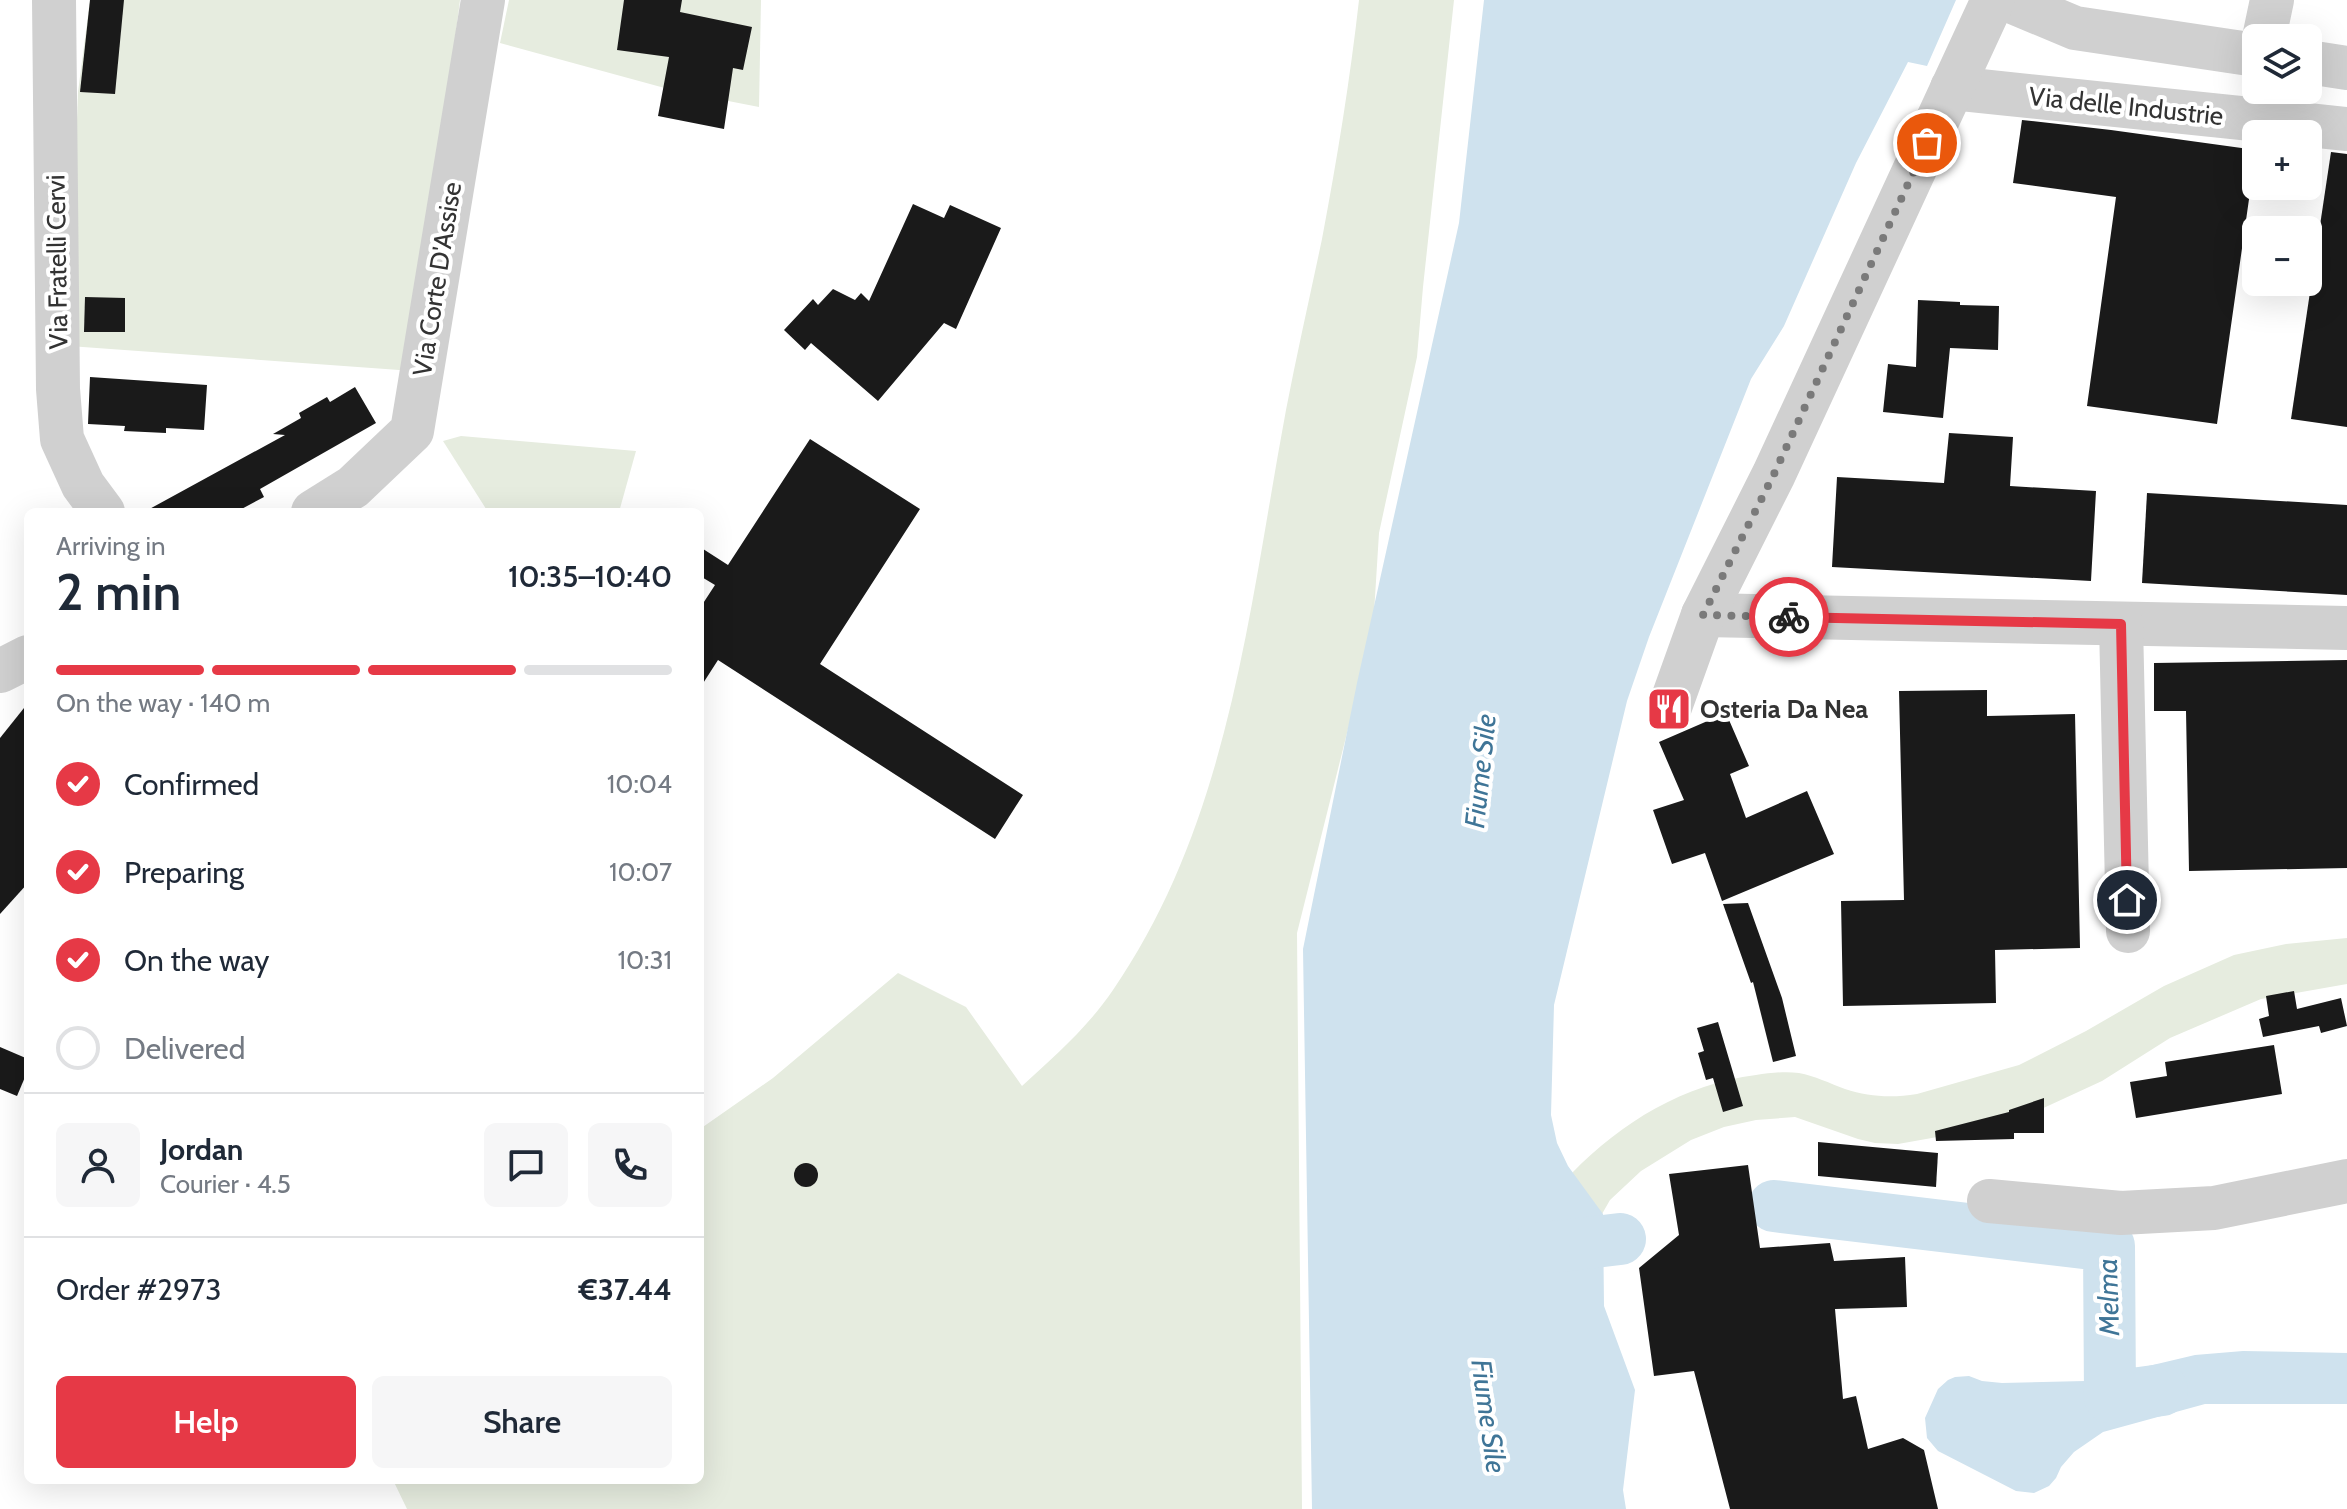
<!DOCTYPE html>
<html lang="en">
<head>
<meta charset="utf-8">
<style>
	body { margin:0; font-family:Cabin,sans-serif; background:#f6f6f7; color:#1f2937; height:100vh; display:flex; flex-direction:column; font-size:30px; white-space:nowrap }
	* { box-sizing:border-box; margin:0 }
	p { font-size:26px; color:#747a83 }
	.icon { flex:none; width:44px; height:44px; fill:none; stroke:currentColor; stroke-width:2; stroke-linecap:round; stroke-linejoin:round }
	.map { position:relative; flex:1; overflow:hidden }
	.side { position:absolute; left:24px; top:508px; width:680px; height:976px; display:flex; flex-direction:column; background:#fff; border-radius:12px; box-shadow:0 8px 32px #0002 }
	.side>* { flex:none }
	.buttons { position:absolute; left:2242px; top:24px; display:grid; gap:16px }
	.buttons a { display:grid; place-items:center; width:80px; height:80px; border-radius:12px; background:#fff; box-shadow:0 8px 32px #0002; font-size:40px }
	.pin { position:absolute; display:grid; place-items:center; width:68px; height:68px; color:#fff; margin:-34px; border:4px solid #fff; border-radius:50%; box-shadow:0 2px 8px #0007 }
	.courier { position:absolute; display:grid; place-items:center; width:80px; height:80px; margin:-40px; border:6px solid #e63946; border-radius:50%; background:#fff; color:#222; box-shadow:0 2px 10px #0007 }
	.headline em { font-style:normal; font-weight:600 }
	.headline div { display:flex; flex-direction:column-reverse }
	.headline { display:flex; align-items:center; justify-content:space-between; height:136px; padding:0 32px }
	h1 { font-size:52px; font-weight:600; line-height:60px }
	.bar { display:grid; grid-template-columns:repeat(4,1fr); gap:12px 8px; align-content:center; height:96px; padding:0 32px }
	.bar i { height:10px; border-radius:6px; background:#e0e1e3 }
	.bar .current { background:#e63946 }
	.bar p { grid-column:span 4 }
	.line { display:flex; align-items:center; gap:20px; padding:0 32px; border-top:2px solid #e0e1e3 }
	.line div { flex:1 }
	.round { display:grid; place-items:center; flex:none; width:84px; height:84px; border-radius:12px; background:#f6f6f7 }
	ol { padding:0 32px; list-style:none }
	li { display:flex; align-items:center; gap:24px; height:88px }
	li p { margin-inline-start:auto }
	li .icon { padding:8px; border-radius:50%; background:#e63946; color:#fff; stroke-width:4 }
	li:last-child { color:#747a83 }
	li i { width:44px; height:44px; border:4px solid #e0e1e3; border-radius:50% }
	.button { display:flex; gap:16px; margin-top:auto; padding:16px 32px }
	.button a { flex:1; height:92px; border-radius:12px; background:#e63946; color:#fff; font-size:32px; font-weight:600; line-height:92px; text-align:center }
	.button a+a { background:#f6f6f7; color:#1f2937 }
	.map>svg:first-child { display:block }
</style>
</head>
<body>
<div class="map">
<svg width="2347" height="1509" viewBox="0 0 2347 1509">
	<rect width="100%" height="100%" fill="#fff"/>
	<g fill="#e6ecdf">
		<path d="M 90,0 L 460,0 L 413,371 L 69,346 L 78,92 Z"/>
		<path d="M 509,0 L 761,0 L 759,107 L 672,90 L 500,43 Z"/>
		<path d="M 1359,0 L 1454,0 L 1423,287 L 1417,357 L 1379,533 L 1373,629 L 1297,933 L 1302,1509 L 407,1509 L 393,1480 L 700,1480 L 700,1129 L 773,1078 L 898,973 L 966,1007 L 1022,1086 C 1055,1056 1088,1027 1113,990 C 1230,820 1249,608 1286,410 C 1297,353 1310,296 1322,239 C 1337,160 1350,80 1359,0 Z"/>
		<path d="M 461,436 L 636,451 L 619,512 L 488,512 L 443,441 Z"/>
		<path d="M 2347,938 L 2347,984 L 2261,999 L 2170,1038 L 2102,1081 L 2037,1111 L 1943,1136 L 1898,1144 L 1875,1143 L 1858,1139 L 1795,1117 L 1756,1120 L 1724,1127 L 1691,1140 L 1641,1171 L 1610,1200 L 1602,1214 L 1572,1173 C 1622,1122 1684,1084 1756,1075 C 1770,1073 1785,1071 1799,1073 C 1815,1076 1829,1083 1845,1089 C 1869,1097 1892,1098 1917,1094 L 2019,1065 L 2086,1031 L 2164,986 L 2234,955 L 2286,944 Z"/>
	</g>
	<g fill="#cfe2ee">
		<path d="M 1484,0 L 1956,0 L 1927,66 L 1908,62 L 1856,163 L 1784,326 L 1751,379 L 1649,637 L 1627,701 L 1554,1005 L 1551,1115 L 1557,1143 L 1568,1166 L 1603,1214 L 1604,1306 L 1635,1390 L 1623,1490 L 1626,1509 L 1312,1509 L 1303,949 L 1357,683 L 1459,223 Z"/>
		<path d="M 2243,1351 L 2347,1353 L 2347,1404 L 2205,1404 L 2103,1432 L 2074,1452 L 2061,1467 L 2056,1478 L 2049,1486 L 2034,1493 L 2016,1491 L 1938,1451 L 1927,1438 L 1925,1418 L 1938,1389 L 1948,1380 L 1955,1377 L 1969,1376 L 1982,1381 L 2002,1383 L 2085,1381 L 2195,1355 Z"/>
	</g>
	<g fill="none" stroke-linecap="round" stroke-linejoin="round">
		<g stroke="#cfe2ee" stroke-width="52">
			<path d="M 1774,1206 L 2109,1246 L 2110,1397 L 2162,1390"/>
			<path d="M 1535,1249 L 1620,1239"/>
		</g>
	</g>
	<g fill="#1a1a1a">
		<path d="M 90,0 L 124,0 L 115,94 L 80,92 Z"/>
		<path d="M 624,0 L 682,0 L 680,12 L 752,27 L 743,70 L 733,68 L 724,129 L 658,116 L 669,57 L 617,50 Z"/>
		<path d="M 2022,120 L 2111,130 L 2256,150 L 2217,424 L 2087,406 L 2116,197 L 2013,183 Z"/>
		<path d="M 2331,152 L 2347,154 L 2347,427 L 2291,419 Z"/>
		<path d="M 913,204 L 944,218 L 950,205 L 1001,228 L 956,329 L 944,323 L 878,401 L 811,343 L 805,350 L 784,330 L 813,299 L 818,305 L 833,289 L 855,300 L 861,293 L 869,301 Z"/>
		<path d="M 85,297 L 125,298 L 125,332 L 84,332 Z"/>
		<path d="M 1918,300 L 1960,302 L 1960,305 L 1999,306 L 1998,350 L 1950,348 L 1943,418 L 1883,412 L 1888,364 L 1916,367 Z"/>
		<path d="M 90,377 L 207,385 L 204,430 L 166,428 L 166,433 L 124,431 L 125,426 L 88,424 Z"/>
		<path d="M 355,387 L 376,423 L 260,489 L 264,497 L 236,512 L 144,512 L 285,435 L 273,434 L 301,418 L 299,413 L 327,397 L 330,402 Z"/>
		<path d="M 1949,433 L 2013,437 L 2010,486 L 2096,491 L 2091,581 L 1832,567 L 1837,477 L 1944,483 Z"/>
		<path d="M 810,439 L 920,509 L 820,664 L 1023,795 L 995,839 L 718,660 L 700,688 L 700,608 L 715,585 L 700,576 L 700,547 L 728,565 Z"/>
		<path d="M 2147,493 L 2347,505 L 2347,595 L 2142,583 Z"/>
		<path d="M 2347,660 L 2347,868 L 2189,871 L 2186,711 L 2154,711 L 2154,663 Z"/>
		<path d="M 1987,690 L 1987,716 L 2075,714 L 2080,948 L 1995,950 L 1996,1003 L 1843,1006 L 1841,901 L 1904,900 L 1899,691 Z"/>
		<path d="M 28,703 L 28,883 L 0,914 L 0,738 Z"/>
		<path d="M 1726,713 L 1749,766 L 1730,774 L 1746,818 L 1807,791 L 1834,854 L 1722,901 L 1705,853 L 1672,864 L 1653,810 L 1684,800 L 1659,742 Z"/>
		<path d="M 1748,903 L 1782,998 L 1796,1056 L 1773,1062 L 1753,982 L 1751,983 L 1723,904 Z"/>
		<path d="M 2294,991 L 2297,1009 L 2341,998 L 2347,1026 L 2321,1033 L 2319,1026 L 2263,1037 L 2259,1019 L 2269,1016 L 2266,996 Z"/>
		<path d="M 1718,1022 L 1743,1106 L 1723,1112 L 1713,1078 L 1706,1080 L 1698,1053 L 1704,1051 L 1697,1028 Z"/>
		<path d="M 2274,1045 L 2282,1094 L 2136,1118 L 2130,1082 L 2167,1076 L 2165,1062 Z"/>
		<path d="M 0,1047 L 28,1059 L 28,1070 L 17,1096 L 0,1089 Z"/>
		<path d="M 2044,1098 L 2044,1133 L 2014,1133 L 2014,1139 L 1936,1141 L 1935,1131 L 2009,1112 L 2009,1110 Z"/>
		<path d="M 1818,1142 L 1938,1153 L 1936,1187 L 1818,1176 Z"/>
		<circle cx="806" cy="1175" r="12"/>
		<path d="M 1748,1165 L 1760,1248 L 1830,1243 L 1834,1261 L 1905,1257 L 1907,1307 L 1835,1309 L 1843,1399 L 1856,1396 L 1868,1449 L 1903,1438 L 1924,1450 L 1938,1509 L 1730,1509 L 1694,1371 L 1654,1376 L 1639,1268 L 1679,1235 L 1669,1174 Z"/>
	</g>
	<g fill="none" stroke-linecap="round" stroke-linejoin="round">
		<g stroke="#d0d0d0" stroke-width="44">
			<path d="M 54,0 L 58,389 L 62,439 L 83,485 L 103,512"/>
			<path d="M 2008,0 L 2075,28 L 2256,55"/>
			<path d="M 2264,38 L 2272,0"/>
			<path d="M 2308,62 L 2347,68"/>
			<path d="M 1952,88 L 2347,129"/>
			<path d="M 313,512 L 353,487 L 412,431 L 483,0"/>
			<path d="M 1703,615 L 2347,628"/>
			<path d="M 2121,624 L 2128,931"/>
			<path d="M 0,671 L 28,657"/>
			<path d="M 1670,707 L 1703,615 L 1774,474 L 1993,0"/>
			<path d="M 1989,1201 L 2121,1213 L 2214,1208 L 2347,1181"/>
		</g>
	</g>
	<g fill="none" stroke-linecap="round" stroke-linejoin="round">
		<path stroke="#7a7a7a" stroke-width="8" stroke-dasharray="0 14.4" d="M 1789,617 L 1703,615 L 1774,474 L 1927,143"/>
		<path stroke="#e63946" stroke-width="10" d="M 1789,617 L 2121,624 L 2127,900"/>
	</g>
	<defs>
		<g id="restaurant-square" transform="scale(2.3)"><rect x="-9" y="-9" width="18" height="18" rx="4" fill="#e63946" stroke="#fff"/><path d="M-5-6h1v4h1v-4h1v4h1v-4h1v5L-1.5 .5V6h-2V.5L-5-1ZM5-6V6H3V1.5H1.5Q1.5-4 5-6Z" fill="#fff"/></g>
	</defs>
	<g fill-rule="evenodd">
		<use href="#restaurant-square" x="1669" y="709"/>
	</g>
	<g text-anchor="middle" stroke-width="8" stroke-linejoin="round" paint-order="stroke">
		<g font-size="26" fill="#333" stroke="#fff">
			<text transform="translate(2126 106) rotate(6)" y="9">Via delle Industrie</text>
			<text transform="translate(57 262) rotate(-91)" y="9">Via Fratelli Cervi</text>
			<text transform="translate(437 279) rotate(-81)" y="9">Via Corte D'Assise</text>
		</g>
		<g font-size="26" font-weight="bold" fill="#333" stroke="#fff" text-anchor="start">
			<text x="1700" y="718">Osteria Da Nea</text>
		</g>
		<g font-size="28" font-style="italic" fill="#3f7597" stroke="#fff">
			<text transform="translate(1480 771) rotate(-84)" y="10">Fiume Sile</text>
			<text transform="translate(2108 1297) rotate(-92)" y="10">Melma</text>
			<text transform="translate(1489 1416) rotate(82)" y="10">Fiume Sile</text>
		</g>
	</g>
</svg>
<div class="buttons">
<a><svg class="icon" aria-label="layers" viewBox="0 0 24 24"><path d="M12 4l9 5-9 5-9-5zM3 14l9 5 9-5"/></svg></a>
<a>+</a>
<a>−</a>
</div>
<div class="pin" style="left:1927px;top:143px;background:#ea580c"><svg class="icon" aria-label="bag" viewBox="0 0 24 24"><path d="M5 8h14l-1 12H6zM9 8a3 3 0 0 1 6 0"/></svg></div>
<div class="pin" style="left:2127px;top:900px;background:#1f2937"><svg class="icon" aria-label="home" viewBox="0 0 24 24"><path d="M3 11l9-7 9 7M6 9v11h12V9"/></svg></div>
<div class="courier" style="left:1789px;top:617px"><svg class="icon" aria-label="bike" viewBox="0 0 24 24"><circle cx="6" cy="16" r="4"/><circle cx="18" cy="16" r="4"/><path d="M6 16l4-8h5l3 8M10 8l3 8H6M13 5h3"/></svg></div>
<section class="side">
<div class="headline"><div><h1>2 min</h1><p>Arriving in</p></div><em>10:35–10:40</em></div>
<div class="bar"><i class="current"></i><i class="current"></i><i class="current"></i><i></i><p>On the way · 140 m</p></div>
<ol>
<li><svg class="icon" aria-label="check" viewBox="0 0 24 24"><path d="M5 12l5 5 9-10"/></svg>Confirmed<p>10:04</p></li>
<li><svg class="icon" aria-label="check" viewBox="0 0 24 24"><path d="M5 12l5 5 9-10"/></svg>Preparing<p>10:07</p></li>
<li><svg class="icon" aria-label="check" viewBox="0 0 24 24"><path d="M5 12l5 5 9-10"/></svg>On the way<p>10:31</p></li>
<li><i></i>Delivered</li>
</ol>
<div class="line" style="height:144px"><a class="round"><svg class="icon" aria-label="person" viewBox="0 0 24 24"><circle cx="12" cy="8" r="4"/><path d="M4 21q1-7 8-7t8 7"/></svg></a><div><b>Jordan</b><p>Courier · 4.5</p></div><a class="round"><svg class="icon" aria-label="chat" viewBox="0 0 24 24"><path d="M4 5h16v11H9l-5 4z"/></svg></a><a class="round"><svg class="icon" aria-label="phone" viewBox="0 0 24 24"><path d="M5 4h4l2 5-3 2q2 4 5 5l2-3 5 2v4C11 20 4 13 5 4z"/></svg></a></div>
<div class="line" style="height:104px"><div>Order #2973</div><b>€37.44</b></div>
<div class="button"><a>Help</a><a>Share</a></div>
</section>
</div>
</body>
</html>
